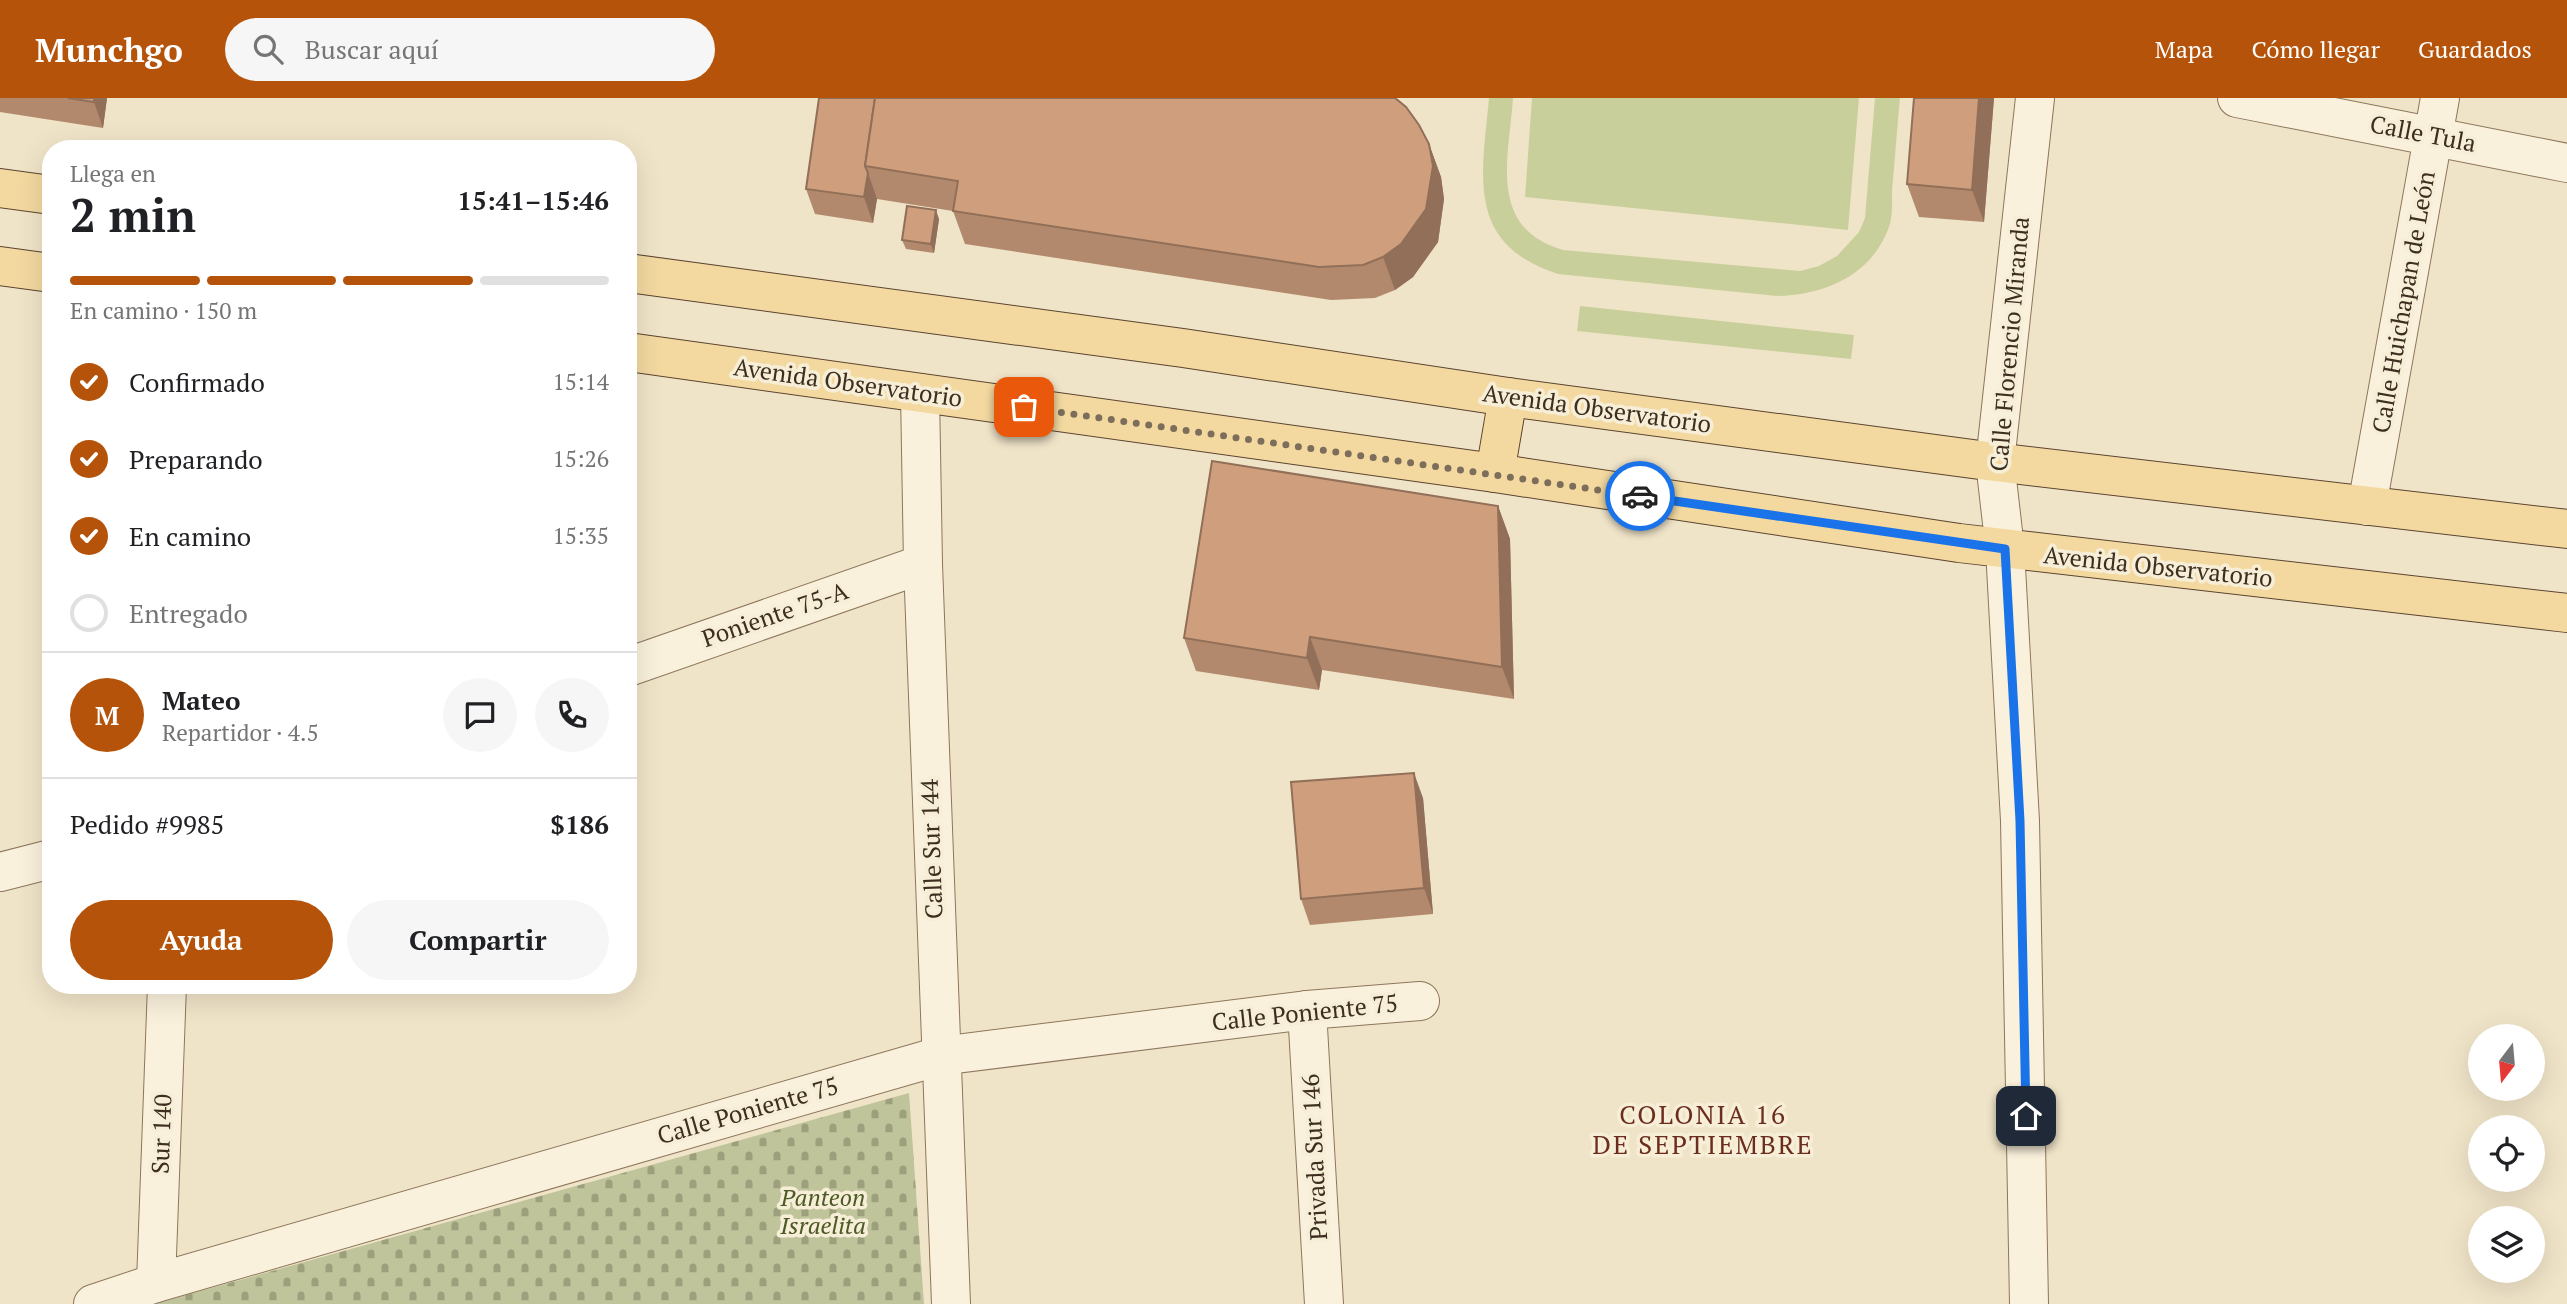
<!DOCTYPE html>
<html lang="es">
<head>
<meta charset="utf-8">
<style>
	body { margin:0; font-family:"PT Serif",serif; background:#f6f6f6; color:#202124; height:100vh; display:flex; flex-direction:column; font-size:26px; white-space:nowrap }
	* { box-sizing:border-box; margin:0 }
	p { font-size:23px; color:#757577 }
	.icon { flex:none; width:38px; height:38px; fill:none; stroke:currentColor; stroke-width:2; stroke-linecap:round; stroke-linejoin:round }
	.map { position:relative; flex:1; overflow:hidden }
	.drawer { position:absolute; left:42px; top:42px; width:595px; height:854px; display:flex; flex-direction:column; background:#fff; border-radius:28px; box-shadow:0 7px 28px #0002 }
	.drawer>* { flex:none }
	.needle { width:46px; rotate:196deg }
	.buttons { position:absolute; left:2468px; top:926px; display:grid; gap:14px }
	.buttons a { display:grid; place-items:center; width:77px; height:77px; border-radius:50%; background:#fff; box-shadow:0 7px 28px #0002; font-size:35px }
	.pin { position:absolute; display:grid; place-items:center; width:60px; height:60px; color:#fff; margin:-30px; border-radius:14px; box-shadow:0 4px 10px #0006 }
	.courier { position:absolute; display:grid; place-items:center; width:70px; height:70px; margin:-35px; border:5px solid #1a73e8; border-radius:50%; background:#fff; color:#222; box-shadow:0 2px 9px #0007 }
	.summary em { font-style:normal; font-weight:800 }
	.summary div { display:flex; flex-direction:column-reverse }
	.summary { display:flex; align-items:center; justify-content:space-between; height:119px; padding:0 28px }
	h1 { font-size:46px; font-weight:800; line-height:52px }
	.bar { display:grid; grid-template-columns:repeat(4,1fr); gap:10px 7px; align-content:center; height:84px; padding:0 28px }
	.bar i { height:9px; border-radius:5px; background:#e0e0e0 }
	.bar .current { background:#b45309 }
	.bar p { grid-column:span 4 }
	.line { display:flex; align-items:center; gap:18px; padding:0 28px; border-top:2px solid #e0e0e0 }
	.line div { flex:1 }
	.round { display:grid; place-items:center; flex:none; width:74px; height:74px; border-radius:37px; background:#f6f6f6 }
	ol { padding:0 28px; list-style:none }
	li { display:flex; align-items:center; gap:21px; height:77px }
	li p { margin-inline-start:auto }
	li .icon { padding:7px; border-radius:50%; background:#b45309; color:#fff; stroke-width:4 }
	li:last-child { color:#757577 }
	li i { width:38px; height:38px; border:4px solid #e0e0e0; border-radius:50% }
	.action { display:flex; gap:14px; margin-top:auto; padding:14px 28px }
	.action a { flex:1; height:80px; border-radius:42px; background:#b45309; color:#fff; font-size:28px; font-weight:800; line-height:80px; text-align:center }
	.action a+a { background:#f6f6f6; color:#202124 }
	header { display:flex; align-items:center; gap:42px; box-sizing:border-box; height:98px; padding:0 35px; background:#b45309; color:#fff }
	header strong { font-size:33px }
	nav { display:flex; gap:38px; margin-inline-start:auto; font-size:24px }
	.search { width:490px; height:63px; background:#f6f6f6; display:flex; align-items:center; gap:18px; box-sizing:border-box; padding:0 24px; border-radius:38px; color:#757577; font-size:26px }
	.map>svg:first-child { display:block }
</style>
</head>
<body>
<header>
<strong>Munchgo</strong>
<div class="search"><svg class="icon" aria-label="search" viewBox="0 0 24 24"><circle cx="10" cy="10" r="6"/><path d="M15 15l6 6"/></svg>Buscar aquí</div>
<nav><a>Mapa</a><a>Cómo llegar</a><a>Guardados</a></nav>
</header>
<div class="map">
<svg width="2567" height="1206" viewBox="0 0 2567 1206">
	<defs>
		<pattern id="cemetery-stones" width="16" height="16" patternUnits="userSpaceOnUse" patternTransform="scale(1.75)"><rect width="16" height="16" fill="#bfc49a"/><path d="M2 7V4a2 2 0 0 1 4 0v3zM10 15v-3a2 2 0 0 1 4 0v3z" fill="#9ca07d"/></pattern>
	</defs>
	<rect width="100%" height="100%" fill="#f0e4c8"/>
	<g fill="#c9cf9b">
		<path d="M 1489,0 L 1513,0 C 1509,60 1487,130 1563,152 L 1800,173 L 1819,168 L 1837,158 L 1859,134 L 1865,120 L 1875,0 L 1900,0 C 1897,31 1895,61 1892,92 C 1892,103 1893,118 1889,129 C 1872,177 1825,197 1777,198 L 1558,176 C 1465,146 1482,78 1489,0 Z"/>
		<path d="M 1532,0 L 1859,0 L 1848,132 L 1525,99 Z"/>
		<path d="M 1580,208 L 1854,237 L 1851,261 L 1577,233 Z"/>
	</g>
	<path fill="url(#cemetery-stones)" d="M 909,995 L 924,1206 L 154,1206 Z"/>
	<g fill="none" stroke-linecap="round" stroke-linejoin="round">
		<g stroke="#8d765c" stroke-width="40">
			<g id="minor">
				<path d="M 2237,0 L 2567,65"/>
				<path d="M 920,295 L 923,466 L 951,1206"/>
				<path d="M 2367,408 L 2440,0"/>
				<path d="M 628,569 L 923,466"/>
				<path d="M 0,774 L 51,761"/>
				<path d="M 1307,912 L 1324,1206"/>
				<path d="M 156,1185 L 167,887"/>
				<path d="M 93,1206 L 156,1185 L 940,958 L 1307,912 L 1420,903"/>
				<path d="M 2029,1206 L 2020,723 L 2005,451 L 1995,364 L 2035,0"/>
			</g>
		</g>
		<g stroke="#5b4430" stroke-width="40">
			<g id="major">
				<path d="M 0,90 L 51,97"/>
				<path d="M 0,168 L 51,175"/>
				<path d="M 628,175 L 1183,250 L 1508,299 L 1995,364 L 2567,431"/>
				<path d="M 628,254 L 1495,375 L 1959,445 L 2567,515"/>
				<path d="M 1495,375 L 1508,299"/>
			</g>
		</g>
		<use href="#minor" stroke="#faf1dc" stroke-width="38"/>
		<use href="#major" stroke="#f3d9a0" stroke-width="38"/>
	</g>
	<g fill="#b2896c">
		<path d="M 0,0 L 107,0 L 103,30 L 0,14 Z"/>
		<path d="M 819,0 L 1429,46 L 1441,79 L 1444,101 L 1438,144 L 1413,179 L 1395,192 L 1375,200 L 1331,202 L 965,146 L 953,113 L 877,101 L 873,125 L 815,116 L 806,91 Z"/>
		<path d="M 1994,0 L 1984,124 L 1919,119 L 1907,86 Z"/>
		<path d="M 939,121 L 934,155 L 906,151 L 902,142 Z"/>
		<path d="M 1498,408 L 1510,441 L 1514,601 L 1322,572 L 1319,592 L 1196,573 L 1184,540 Z"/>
		<path d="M 1423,700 L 1433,816 L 1310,827 L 1301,801 Z"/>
	</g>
	<g fill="#916f58">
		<path d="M 94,0 L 107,0 L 103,30 L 94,4 Z"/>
		<path d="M 1979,0 L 1994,0 L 1984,124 L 1972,92 Z"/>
		<path d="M 1429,46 L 1441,79 L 1444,101 L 1438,144 L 1413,179 L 1395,192 L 1383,159 Z"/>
		<path d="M 868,75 L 877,101 L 873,125 L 864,99 Z"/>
		<path d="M 936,112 L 939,121 L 934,155 L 931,146 Z"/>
		<path d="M 1498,408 L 1510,441 L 1514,601 L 1502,569 Z"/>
		<path d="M 1310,539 L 1322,572 L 1319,592 L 1307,560 Z"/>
		<path d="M 1414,675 L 1423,700 L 1433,816 L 1424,790 Z"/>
	</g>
	<g fill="#cf9f7d" stroke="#916f58" stroke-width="2">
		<path d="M 68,0 L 94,0 L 94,4 Z"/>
		<path d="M 819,0 L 875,0 L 865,68 L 868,75 L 864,99 L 806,91 Z"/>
		<path d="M 875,0 L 1395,0 L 1406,9 L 1419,27 L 1429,46 L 1433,68 L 1426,111 L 1401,146 L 1383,159 L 1363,167 L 1319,169 L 953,113 L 958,83 L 865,68 Z"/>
		<path d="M 1914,0 L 1979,0 L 1972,92 L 1907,86 Z"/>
		<path d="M 907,108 L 936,112 L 931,146 L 902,142 Z"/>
		<path d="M 1212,363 L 1498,408 L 1502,569 L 1310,539 L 1307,560 L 1184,540 Z"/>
		<path d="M 1414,675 L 1424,790 L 1301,801 L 1291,684 Z"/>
	</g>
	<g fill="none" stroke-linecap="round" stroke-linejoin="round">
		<path stroke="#7c6e5b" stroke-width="7" stroke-dasharray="0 12.6" d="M 1024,309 L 1640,398"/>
		<path stroke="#1a73e8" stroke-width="9" d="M 1640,398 L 2005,451 L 2020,723 L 2026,1018"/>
	</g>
	<g text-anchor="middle" stroke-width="7" stroke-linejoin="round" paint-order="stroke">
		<g font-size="24" fill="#3d2e20" stroke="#f7eed8">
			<text transform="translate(2423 36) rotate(11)" y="8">Calle Tula</text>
			<text transform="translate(2404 204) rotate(-80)" y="8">Calle Huichapan de León</text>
			<text transform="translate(2010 246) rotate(-85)" y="8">Calle Florencio Miranda</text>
			<text transform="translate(848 285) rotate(8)" y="8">Avenida Observatorio</text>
			<text transform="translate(1597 311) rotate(8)" y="8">Avenida Observatorio</text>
			<text transform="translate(2158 469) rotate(6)" y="8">Avenida Observatorio</text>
			<text transform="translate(775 517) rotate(-19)" y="8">Poniente 75-A</text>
			<text transform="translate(932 751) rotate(-92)" y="8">Calle Sur 144</text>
			<text transform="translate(1305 915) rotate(-6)" y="8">Calle Poniente 75</text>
			<text transform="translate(748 1013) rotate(-16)" y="8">Calle Poniente 75</text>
			<text transform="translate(162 1036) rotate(-88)" y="8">Sur 140</text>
			<text transform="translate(1315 1059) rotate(-93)" y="8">Privada Sur 146</text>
		</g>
		<g font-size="24" font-style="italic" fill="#4d5a26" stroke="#f7eed8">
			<text x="823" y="1108">Panteon<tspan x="823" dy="28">Israelita</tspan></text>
		</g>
		<g font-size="26" letter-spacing="2" fill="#6b2e1e" stroke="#f7eed8">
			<text x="1703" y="1026">COLONIA 16<tspan x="1703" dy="30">DE SEPTIEMBRE</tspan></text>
		</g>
	</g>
</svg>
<div class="buttons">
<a><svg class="needle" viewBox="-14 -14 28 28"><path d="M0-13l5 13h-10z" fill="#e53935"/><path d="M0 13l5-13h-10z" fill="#757577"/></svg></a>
<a><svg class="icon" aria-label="locate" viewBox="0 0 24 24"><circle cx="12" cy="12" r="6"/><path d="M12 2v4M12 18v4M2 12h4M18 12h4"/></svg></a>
<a><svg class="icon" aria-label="layers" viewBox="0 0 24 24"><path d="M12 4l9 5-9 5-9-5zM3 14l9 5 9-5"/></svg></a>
</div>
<div class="pin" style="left:1024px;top:309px;background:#ea580c"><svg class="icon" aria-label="bag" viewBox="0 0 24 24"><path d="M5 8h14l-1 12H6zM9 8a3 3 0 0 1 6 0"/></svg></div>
<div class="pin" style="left:2026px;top:1018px;background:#1f2937"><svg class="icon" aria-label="home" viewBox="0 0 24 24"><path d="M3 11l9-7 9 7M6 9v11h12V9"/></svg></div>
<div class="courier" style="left:1640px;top:398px"><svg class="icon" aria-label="car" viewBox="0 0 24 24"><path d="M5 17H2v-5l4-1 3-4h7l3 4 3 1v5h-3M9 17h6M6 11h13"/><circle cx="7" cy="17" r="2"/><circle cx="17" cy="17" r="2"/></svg></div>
<section class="drawer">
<div class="summary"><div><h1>2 min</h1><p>Llega en</p></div><em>15:41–15:46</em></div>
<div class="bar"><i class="current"></i><i class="current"></i><i class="current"></i><i></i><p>En camino · 150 m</p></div>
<ol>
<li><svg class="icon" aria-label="check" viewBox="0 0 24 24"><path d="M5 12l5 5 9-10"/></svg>Confirmado<p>15:14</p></li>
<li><svg class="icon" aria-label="check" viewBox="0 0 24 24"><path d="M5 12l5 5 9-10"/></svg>Preparando<p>15:26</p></li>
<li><svg class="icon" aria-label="check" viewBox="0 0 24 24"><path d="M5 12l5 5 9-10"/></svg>En camino<p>15:35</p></li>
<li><i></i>Entregado</li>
</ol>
<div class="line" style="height:126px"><b class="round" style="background:#b45309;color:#fff">M</b><div><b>Mateo</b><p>Repartidor · 4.5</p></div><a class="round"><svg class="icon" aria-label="chat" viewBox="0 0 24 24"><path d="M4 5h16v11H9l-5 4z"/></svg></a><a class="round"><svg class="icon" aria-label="phone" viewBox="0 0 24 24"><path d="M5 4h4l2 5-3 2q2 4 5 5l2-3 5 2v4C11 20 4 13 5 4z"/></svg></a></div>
<div class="line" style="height:91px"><div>Pedido #9985</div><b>$186</b></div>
<div class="action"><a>Ayuda</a><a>Compartir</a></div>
</section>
</div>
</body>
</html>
